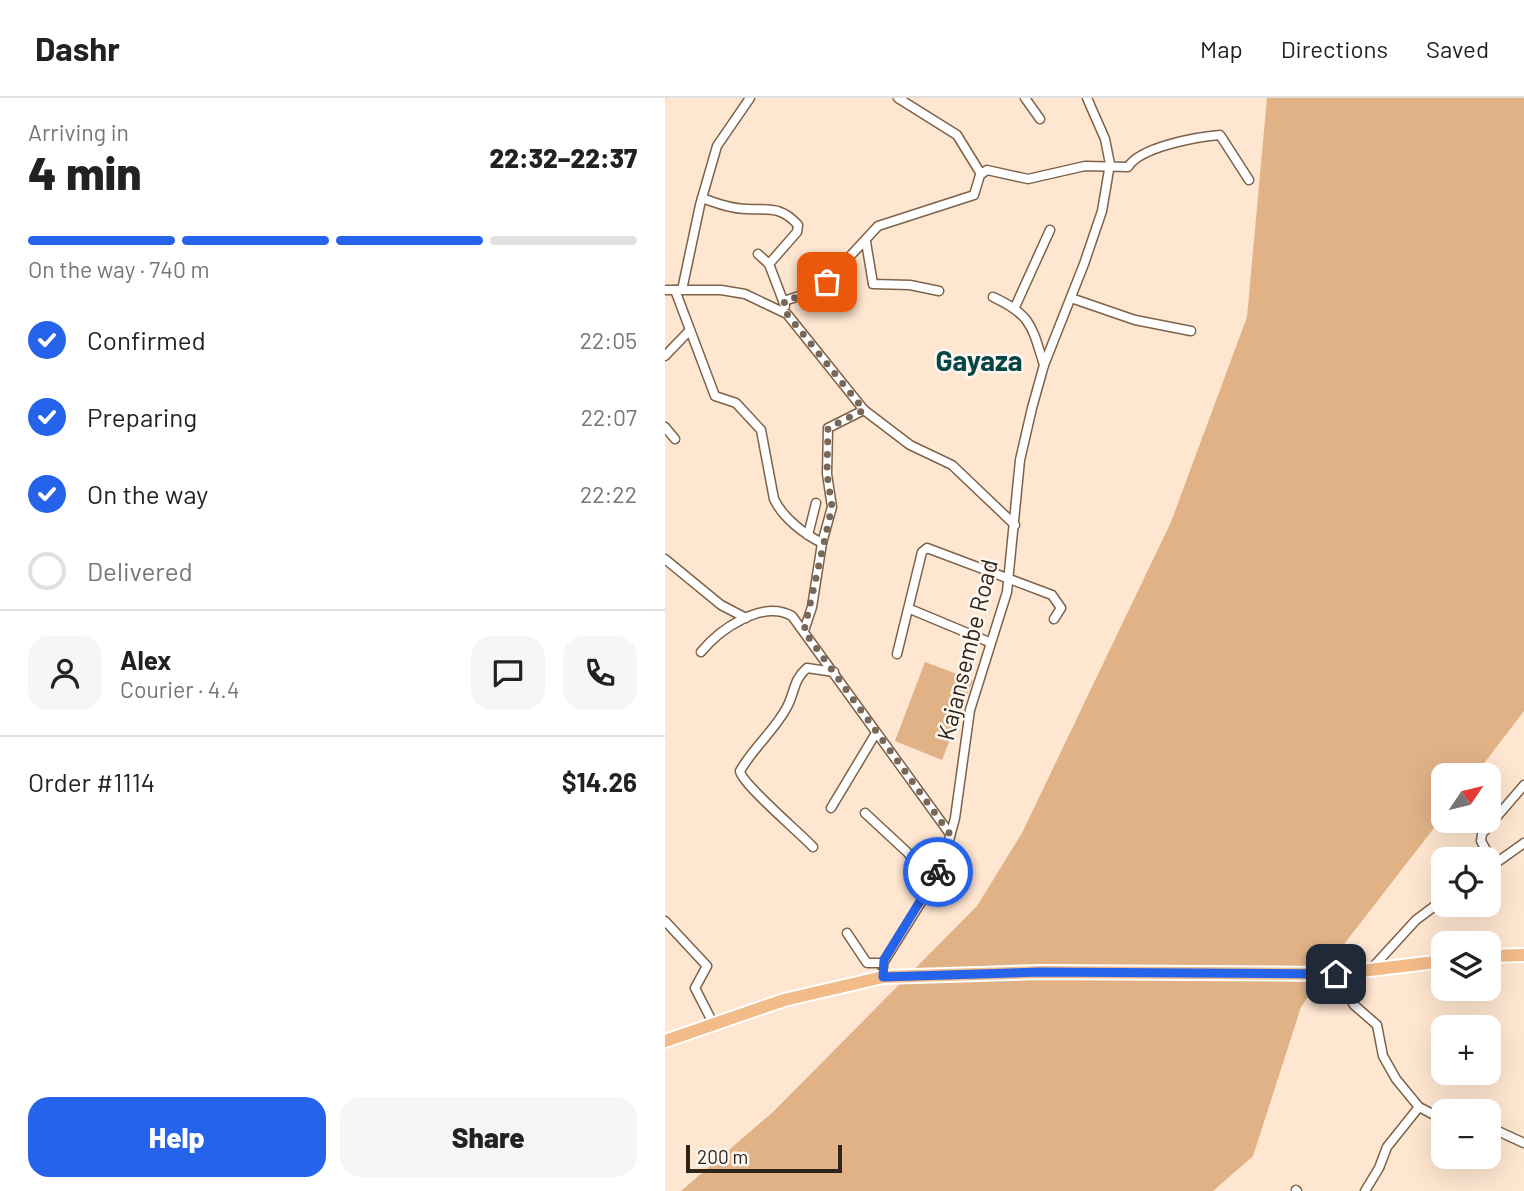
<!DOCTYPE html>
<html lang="en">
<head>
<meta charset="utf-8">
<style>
	body { margin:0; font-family:Barlow,sans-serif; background:#f6f6f6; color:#222; height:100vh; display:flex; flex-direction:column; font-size:26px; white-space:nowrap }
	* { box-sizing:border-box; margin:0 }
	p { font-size:23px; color:#767676 }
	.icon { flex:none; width:38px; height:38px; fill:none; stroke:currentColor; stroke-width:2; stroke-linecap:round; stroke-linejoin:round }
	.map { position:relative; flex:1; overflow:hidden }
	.sheet { display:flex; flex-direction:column; background:#fff; width:665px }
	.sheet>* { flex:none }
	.needle { width:46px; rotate:55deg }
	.tools { position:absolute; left:766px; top:665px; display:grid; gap:14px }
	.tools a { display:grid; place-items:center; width:70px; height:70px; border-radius:14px; background:#fff; box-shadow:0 7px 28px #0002; font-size:35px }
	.scale { position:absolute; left:21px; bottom:18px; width:156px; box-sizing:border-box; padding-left:7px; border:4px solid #2f2419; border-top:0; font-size:19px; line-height:24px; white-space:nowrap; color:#2f2419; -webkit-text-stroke:5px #fdf7f1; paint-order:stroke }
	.pin { position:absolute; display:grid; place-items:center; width:60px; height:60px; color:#fff; margin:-30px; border-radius:14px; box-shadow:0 4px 10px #0006 }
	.courier { position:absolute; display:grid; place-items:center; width:70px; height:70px; margin:-35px; border:5px solid #2563eb; border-radius:50%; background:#fff; color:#222; box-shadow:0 2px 9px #0007 }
	.head em { font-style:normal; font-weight:800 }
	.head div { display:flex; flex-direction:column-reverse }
	.head { display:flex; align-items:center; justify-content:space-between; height:119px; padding:0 28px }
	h1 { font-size:46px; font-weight:800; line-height:52px }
	.bar { display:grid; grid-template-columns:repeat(4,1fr); gap:10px 7px; align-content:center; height:84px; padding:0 28px }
	.bar i { height:9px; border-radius:5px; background:#e0e0e0 }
	.bar .selected { background:#2563eb }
	.bar p { grid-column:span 4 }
	.line { display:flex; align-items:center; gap:18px; padding:0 28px; border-top:2px solid #e0e0e0 }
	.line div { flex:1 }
	.round { display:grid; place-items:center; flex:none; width:74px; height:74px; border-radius:21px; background:#f6f6f6 }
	ol { padding:0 28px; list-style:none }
	li { display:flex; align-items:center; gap:21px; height:77px }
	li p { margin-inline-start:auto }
	li .icon { padding:7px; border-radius:50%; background:#2563eb; color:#fff; stroke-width:4 }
	li:last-child { color:#767676 }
	li i { width:38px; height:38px; border:4px solid #e0e0e0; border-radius:50% }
	.primary-button { display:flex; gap:14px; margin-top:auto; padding:14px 28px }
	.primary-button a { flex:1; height:80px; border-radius:21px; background:#2563eb; color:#fff; font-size:28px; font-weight:800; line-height:80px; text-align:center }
	.primary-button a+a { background:#f6f6f6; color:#222 }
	header { display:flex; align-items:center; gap:42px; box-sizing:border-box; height:98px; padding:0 35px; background:#fff; border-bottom:2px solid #e0e0e0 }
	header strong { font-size:33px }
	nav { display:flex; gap:38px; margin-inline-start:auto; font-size:24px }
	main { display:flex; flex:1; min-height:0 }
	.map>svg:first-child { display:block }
</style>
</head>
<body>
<header>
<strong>Dashr</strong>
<nav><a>Map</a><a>Directions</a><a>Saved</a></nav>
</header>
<main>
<section class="sheet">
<div class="head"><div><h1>4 min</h1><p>Arriving in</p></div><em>22:32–22:37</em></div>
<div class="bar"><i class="selected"></i><i class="selected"></i><i class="selected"></i><i></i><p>On the way · 740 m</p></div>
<ol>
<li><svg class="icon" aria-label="check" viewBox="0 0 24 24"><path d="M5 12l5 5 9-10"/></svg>Confirmed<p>22:05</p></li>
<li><svg class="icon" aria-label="check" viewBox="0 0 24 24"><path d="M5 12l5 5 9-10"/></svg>Preparing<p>22:07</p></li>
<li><svg class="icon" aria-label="check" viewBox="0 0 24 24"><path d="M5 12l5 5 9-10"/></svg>On the way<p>22:22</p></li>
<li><i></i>Delivered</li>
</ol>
<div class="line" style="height:126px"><a class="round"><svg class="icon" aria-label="person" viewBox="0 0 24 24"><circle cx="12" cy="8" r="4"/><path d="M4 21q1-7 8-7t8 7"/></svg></a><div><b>Alex</b><p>Courier · 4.4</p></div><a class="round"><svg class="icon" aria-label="chat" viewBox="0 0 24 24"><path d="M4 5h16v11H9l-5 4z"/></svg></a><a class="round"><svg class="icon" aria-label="phone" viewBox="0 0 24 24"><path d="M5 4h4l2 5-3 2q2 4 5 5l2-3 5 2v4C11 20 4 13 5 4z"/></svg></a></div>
<div class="line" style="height:91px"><div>Order #1114</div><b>$14.26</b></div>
<div class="primary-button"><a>Help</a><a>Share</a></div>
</section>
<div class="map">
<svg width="859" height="1093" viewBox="0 0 859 1093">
	<rect width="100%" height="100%" fill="#fee6d0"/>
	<g fill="#e0b286">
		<path d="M 602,0 L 859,0 L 859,613 L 810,677 L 779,677 L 779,717 L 683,841 L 636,909 L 588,1058 L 548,1093 L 16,1093 L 108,1014 L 312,808 L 357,735 L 506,424 L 582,219 Z"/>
		<path d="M 260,564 L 308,582 L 277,662 L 230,643 Z"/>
	</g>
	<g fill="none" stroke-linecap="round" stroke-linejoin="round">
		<g stroke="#7d624a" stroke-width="11">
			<g id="minor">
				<path d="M 233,0 L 292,37 L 316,76"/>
				<path d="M 360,0 L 375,21"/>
				<path d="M 37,100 C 51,105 67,111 82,111 C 104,112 116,108 133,127 L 132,134 L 104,166 L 120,208"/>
				<path d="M 201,144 L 208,186 L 245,187 L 274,193"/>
				<path d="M 93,156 L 104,166"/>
				<path d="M 0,192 L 56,192 L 80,196 L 122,216 L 199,312 L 245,347 L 287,367 L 350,427"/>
				<path d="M 10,192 L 50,298 L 71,305 L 96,332 L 109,401 C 118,420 139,436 157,445 L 147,509 L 139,533"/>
				<path d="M 17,192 L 35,107 L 52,48 L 85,0"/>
				<path d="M 328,199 C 367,217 367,229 379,267"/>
				<path d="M 406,200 L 470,222 L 526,233"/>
				<path d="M 119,203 L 161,189 L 163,182 L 213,128 L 309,97 L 315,77 L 322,72 L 363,81 L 420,68 L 463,69 C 475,49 531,39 555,37 L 584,82"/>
				<path d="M 350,209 L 385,132"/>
				<path d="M 0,258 L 25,232"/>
				<path d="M 0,329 L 10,341"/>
				<path d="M 143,437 L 151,405"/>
				<path d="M 157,445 L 167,409 L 162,376 L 163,330 L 199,312"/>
				<path d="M 0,461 L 56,507 L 81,520"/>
				<path d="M 245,511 L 324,544"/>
				<path d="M 36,554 C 54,532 97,501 127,518 L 285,736"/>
				<path d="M 232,556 L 257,454 L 262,450 L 387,497 L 396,510 L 389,521"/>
				<path d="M 166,710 L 211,635"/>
				<path d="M 200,715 L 242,754 L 268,785"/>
				<path d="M 148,749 C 135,735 76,685 75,673 C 88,650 110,632 122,609 C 130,594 128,582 142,570 L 169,574"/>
				<path d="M 829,766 L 816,743 L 817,736 L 859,687"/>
				<path d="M 824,770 L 859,745"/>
				<path d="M 0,823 L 42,868 L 30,890 L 49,927"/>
				<path d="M 182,835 L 202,865 L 218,865"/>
				<path d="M 707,870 L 751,822 L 779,801"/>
				<path d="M 671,876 L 689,907 L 712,927 L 718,958 L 731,981 L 754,1009 L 779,1022"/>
				<path d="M 218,879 L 218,865 L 268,785 L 279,761 L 290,720 L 305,612 L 342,494 L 355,362 L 367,310 L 379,267 L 419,166 L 437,113 L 445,66 L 440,41 L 422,0"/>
				<path d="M 824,1029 L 859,1045"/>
				<path d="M 631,1092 L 632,1093"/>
				<path d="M 700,1093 L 714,1070 L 722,1049 L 754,1009"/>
			</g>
		</g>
		<g stroke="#fff" stroke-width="16">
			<g id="highway">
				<path d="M 824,858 L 859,857"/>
				<path d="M 0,943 L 119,902 L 218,879 L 375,874 L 671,876 L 779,863"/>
			</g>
		</g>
		<use href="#minor" stroke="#fff" stroke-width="8"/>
		<use href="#highway" stroke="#f2bb87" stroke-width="12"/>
	</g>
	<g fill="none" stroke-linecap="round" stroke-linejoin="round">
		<path stroke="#776859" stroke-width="7" stroke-dasharray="0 12.6" d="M 162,184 L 158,191 L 119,203 L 122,216 L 199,312 L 163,330 L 162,376 L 167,409 L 139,533 L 285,736 L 273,774"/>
		<path stroke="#2563eb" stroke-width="9" d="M 273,774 L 219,862 L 218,879 L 375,874 L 671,876"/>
	</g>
	<g text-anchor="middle" stroke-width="5" stroke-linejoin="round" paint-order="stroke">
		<g font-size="24" fill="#2f2419" stroke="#fdf7f1">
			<text transform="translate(303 552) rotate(-76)" y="8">Kajansembe Road</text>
		</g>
		<g font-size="28" font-weight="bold" fill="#044746" stroke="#fdf7f1">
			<text x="314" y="273">Gayaza</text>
		</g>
	</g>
</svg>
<div class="tools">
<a><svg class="needle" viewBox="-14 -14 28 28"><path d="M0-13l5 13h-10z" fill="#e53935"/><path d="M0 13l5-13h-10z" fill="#767676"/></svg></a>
<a><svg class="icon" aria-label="locate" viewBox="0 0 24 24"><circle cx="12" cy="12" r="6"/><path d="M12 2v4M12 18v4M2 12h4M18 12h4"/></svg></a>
<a><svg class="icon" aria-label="layers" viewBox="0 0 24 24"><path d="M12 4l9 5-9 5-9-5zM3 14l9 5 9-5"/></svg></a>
<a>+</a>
<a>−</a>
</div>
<div class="scale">200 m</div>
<div class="pin" style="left:162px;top:184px;background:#ea580c"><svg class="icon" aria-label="bag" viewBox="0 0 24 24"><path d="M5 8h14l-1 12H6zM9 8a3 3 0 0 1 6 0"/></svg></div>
<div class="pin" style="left:671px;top:876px;background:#1f2937"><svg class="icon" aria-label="home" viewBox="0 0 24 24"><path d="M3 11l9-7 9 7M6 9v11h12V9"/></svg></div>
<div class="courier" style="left:273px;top:774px"><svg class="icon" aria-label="bike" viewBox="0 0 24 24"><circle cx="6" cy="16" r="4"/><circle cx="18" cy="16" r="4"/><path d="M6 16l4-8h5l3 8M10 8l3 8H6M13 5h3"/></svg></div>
</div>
</main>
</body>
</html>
